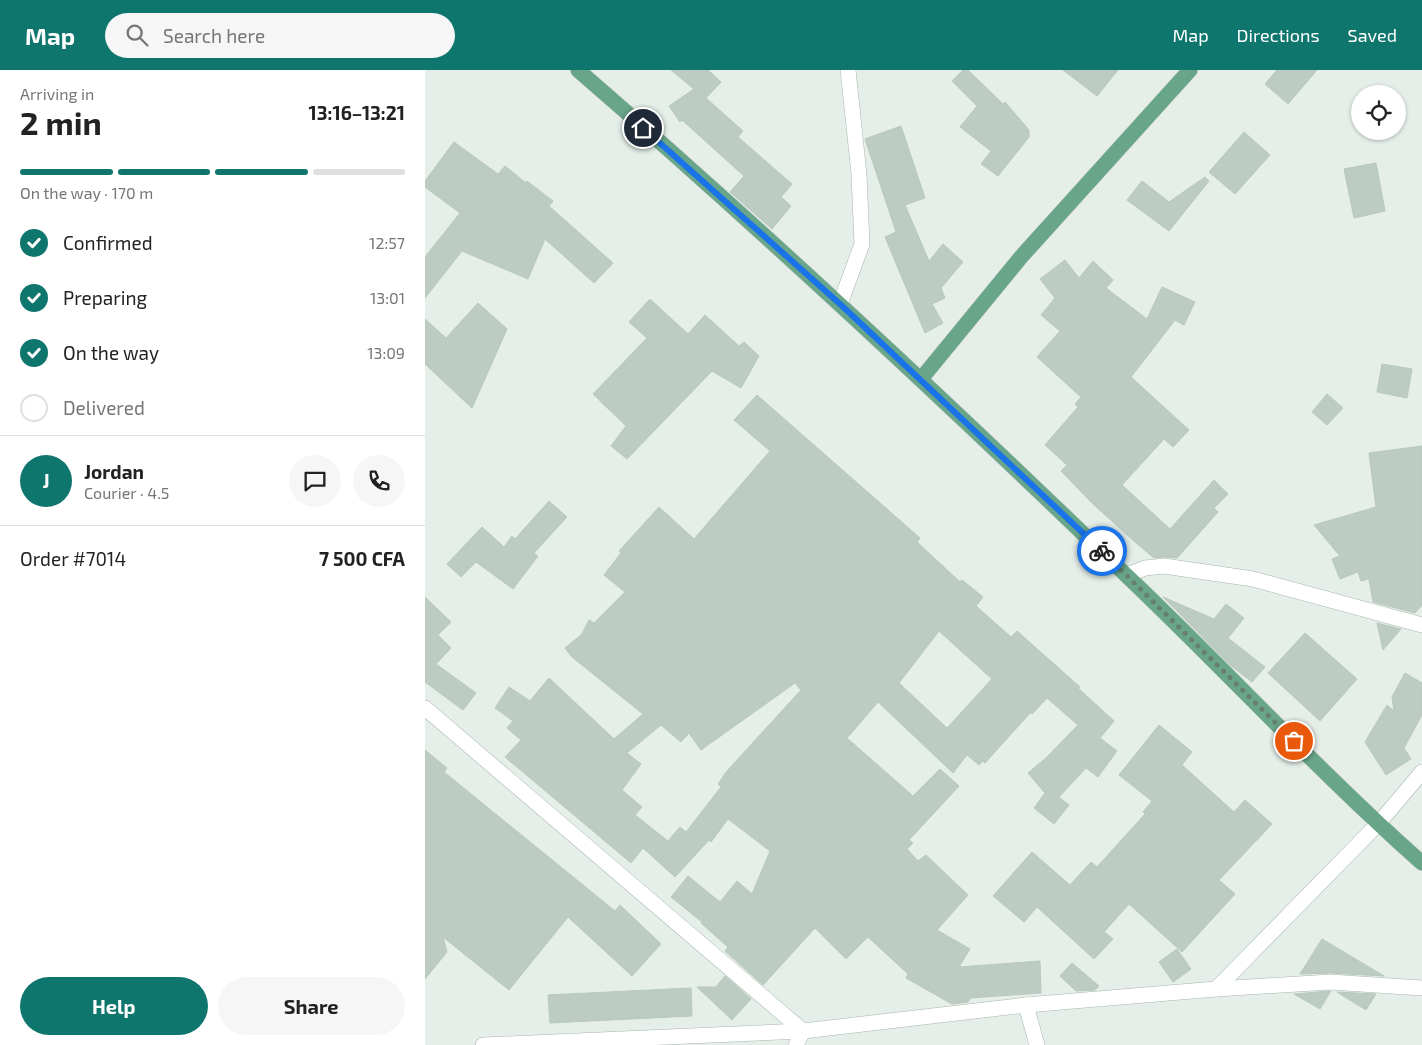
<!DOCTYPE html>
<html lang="en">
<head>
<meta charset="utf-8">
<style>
	body { margin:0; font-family:"Exo 2",sans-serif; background:#f6f6f6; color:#222; height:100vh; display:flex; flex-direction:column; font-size:19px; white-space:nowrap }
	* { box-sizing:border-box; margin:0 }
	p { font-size:16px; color:#767676 }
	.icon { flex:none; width:28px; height:28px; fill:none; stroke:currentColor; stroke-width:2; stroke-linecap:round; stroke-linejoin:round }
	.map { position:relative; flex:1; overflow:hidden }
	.side { display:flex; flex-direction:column; background:#fff; width:425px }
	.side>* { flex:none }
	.fabs { position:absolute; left:926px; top:15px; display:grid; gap:10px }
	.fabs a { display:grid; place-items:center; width:55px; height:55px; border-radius:50%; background:#fff; box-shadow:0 1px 4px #0004; font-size:25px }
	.pin { position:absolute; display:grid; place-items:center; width:42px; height:42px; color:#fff; margin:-21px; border:2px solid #fff; border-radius:50%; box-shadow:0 1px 5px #0007 }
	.courier { position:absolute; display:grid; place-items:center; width:50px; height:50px; margin:-25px; border:4px solid #1a73e8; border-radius:50%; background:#fff; color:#222; box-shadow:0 1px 6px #0007 }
	.head em { font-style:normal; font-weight:700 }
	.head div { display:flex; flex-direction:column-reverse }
	.head { display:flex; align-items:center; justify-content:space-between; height:85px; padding:0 20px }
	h1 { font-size:32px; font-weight:700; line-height:38px }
	.bar { display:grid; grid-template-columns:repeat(4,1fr); gap:8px 5px; align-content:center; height:60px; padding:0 20px }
	.bar i { height:6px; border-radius:4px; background:#e0e0e0 }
	.bar .active { background:#0f766e }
	.bar p { grid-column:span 4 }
	.line { display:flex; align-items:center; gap:12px; padding:0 20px; border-top:1px solid #e0e0e0 }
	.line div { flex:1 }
	.round { display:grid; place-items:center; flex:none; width:52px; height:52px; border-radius:26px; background:#f6f6f6 }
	ol { padding:0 20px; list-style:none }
	li { display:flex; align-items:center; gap:15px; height:55px }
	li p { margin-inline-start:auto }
	li .icon { padding:5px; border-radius:50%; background:#0f766e; color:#fff; stroke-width:4 }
	li:last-child { color:#767676 }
	li i { width:28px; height:28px; border:2px solid #e0e0e0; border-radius:50% }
	.primary-button { display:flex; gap:10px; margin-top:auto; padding:10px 20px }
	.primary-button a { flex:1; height:58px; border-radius:30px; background:#0f766e; color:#fff; font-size:20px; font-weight:700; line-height:58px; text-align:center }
	.primary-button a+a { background:#f6f6f6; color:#222 }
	header { display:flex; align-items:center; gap:30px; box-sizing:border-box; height:70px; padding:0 25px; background:#0f766e; color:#fff }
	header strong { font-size:24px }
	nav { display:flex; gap:28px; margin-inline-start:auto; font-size:18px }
	.search { width:350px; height:45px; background:#f6f6f6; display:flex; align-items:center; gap:12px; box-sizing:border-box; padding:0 18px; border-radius:28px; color:#767676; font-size:19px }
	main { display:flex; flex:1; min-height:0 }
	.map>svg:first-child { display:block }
</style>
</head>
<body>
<header>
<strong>Map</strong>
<div class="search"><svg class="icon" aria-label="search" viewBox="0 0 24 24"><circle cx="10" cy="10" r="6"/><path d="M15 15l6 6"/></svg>Search here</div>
<nav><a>Map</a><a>Directions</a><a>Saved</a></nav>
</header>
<main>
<section class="side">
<div class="head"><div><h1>2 min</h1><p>Arriving in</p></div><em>13:16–13:21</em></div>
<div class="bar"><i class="active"></i><i class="active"></i><i class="active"></i><i></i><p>On the way · 170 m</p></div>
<ol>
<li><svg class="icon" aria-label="check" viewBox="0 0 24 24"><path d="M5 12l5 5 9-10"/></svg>Confirmed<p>12:57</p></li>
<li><svg class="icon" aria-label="check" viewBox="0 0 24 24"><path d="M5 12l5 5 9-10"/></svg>Preparing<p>13:01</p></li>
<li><svg class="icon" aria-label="check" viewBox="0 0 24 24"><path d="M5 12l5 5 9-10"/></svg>On the way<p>13:09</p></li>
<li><i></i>Delivered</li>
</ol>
<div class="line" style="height:90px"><b class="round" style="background:#0f766e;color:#fff">J</b><div><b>Jordan</b><p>Courier · 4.5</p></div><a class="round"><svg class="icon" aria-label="chat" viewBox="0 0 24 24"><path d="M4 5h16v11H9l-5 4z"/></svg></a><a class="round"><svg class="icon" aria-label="phone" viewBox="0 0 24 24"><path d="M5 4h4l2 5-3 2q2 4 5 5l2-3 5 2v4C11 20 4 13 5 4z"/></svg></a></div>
<div class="line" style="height:65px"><div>Order #7014</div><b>7 500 CFA</b></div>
<div class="primary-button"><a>Help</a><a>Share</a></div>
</section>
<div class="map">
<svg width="997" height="975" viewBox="0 0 997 975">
	<rect width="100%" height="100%" fill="#e5eee8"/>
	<g fill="#bdccc3" stroke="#b7c8be" fill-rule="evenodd">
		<path d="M 246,0 L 283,0 L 296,12 L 281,28 L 318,61 L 313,67 L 367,114 L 356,127 L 366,136 L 347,159 L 305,122 L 319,106 L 257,50 L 255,52 L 244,36 L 269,19 Z"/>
		<path d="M 538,0 L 543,0 L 578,34 L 580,32 L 604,60 L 604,67 L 573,106 L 556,94 L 566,81 L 535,57 L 552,36 L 527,11 Z"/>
		<path d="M 638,0 L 693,0 L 672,26 Z"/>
		<path d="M 852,0 L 892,0 L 863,34 L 840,14 Z"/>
		<path d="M 476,56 L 500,128 L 480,135 L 504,191 L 518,174 L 538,192 L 516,218 L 520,228 L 507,234 L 518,253 L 500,263 L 460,167 L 471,162 L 440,69 Z"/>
		<path d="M 819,62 L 845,85 L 810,124 L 784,102 Z"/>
		<path d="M 29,72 L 73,104 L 80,96 L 101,113 L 102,111 L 128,131 L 124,136 L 188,193 L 169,213 L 120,169 L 103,209 L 37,181 L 0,228 L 0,187 L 35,143 L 0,117 L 0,111 Z"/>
		<path d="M 951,93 L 960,141 L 929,148 L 919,99 Z"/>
		<path d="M 780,107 L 784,111 L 744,161 L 702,130 L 717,111 L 744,132 Z"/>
		<path d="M 640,190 L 654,208 L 668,191 L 688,210 L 681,218 L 722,249 L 737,217 L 770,232 L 759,255 L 750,250 L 706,307 L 764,360 L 748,377 L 739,369 L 697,415 L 745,459 L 789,410 L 803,424 L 789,438 L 793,442 L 752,488 L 740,487 L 729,488 L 710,472 L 668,434 L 636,401 L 642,395 L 620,375 L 653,337 L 650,334 L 656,327 L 612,287 L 635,261 L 616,245 L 630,228 L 615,209 Z"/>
		<path d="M 225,229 L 263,264 L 280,245 L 314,276 L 319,272 L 334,286 L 316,318 L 287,301 L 202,389 L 186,376 L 201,356 L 168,324 L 222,268 L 204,252 Z"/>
		<path d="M 53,233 L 82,259 L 47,338 L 0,294 L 0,249 L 21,268 Z"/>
		<path d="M 957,294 L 987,299 L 982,328 L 952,322 Z"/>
		<path d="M 902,324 L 918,338 L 902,355 L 887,342 Z"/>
		<path d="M 332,325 L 495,468 L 492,472 L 535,512 L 537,510 L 558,527 L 551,536 L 586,567 L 592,561 L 655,617 L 653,618 L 689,651 L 675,668 L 692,681 L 673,707 L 661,698 L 634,727 L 644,735 L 629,754 L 609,738 L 620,723 L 603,703 L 622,687 L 653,655 L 622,628 L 607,644 L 606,642 L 560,693 L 558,691 L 554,695 L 542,685 L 528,703 L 453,632 L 422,668 L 488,726 L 515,699 L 534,716 L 484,770 L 488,773 L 482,779 L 493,791 L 501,785 L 543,825 L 512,860 L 545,879 L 534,897 L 615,891 L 616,923 L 545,928 L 543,932 L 527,934 L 481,908 L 483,904 L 443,867 L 421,889 L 390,858 L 338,915 L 300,881 L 303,877 L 276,853 L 277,852 L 246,827 L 263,806 L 295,832 L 312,811 L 327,824 L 345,781 L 303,749 L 286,772 L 284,770 L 250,807 L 218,778 L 206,793 L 80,687 L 96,670 L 82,658 L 88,651 L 70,638 L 84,617 L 105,631 L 124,608 L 189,669 L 218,644 L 147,587 L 140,578 L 157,564 L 164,550 L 169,553 L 200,522 L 179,505 L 196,483 L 194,481 L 234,437 L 269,469 L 345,381 L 309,350 ZM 514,561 L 567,609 L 522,658 L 474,613 ZM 370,613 L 376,620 L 302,701 L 293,714 L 296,717 L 261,762 L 255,757 L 243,771 L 210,745 L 217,737 L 197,720 L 216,694 L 202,683 L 236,655 L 256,672 L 264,663 L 276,680 Z"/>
		<path d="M 997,376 L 997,535 L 990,543 L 948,532 L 944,509 L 936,511 L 933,502 L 915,509 L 907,489 L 915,486 L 889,455 L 951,437 L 944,383 Z"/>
		<path d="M 124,431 L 142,447 L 109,483 L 113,486 L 88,519 L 51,492 L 36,507 L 22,494 L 57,457 L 79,477 L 87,466 L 90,469 Z"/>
		<path d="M 0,527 L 26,552 L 13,565 L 26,578 L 11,594 L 51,623 L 38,640 L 0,612 Z"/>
		<path d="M 738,527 L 789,549 L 801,534 L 819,548 L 803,568 L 840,597 L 827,612 L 805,595 Z"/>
		<path d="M 952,553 L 976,559 L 958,580 Z"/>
		<path d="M 880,563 L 932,609 L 895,651 L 843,603 Z"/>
		<path d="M 980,603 L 997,613 L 997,645 L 979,678 L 986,689 L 961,705 L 940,672 L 962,635 L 969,641 L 967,627 Z"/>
		<path d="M 734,655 L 767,682 L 757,695 L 809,742 L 820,730 L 847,754 L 794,810 L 810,824 L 757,882 L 704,834 L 679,862 L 688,869 L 669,889 L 612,837 L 599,852 L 568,826 L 607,782 L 645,815 L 666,792 L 672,797 L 720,744 L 718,742 L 727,731 L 694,705 Z"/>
		<path d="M 0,680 L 22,698 L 19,702 L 190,841 L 195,835 L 236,874 L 207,906 L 143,847 L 84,920 L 18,867 L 22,882 L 0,909 Z"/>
		<path d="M 897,869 L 959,906 L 905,903 L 875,904 Z"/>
		<path d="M 752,879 L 766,899 L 748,912 L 734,892 Z"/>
		<path d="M 647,893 L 674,916 L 670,920 L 651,921 L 635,906 Z"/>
		<path d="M 300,906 L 326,929 L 307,950 L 272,917 L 291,917 Z"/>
		<path d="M 266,918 L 267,946 L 125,953 L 123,925 Z"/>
		<path d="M 906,921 L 895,939 L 869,924 L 905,921 Z"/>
		<path d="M 912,922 L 951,924 L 941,940 Z"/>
	</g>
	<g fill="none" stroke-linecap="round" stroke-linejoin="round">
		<g stroke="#a7b7ae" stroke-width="16">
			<g id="minor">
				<path d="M 415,234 L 437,174 L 434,104 L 423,0"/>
				<path d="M 702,505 L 720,498 L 739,496 L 828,509 L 997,555"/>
				<path d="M 0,638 L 378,961 L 371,975"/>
				<path d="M 791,919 L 953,754 L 997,702"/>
				<path d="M 601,935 L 612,975"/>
				<path d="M 58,975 L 378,961 L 601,935 L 791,919 L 905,912 L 997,918"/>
			</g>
		</g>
		<g stroke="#c1cac6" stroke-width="16">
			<g id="major">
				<path d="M 153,0 C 341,163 522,332 701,505 C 801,600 894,702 997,793"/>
				<path d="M 496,309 L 596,187 L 765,0"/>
			</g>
		</g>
		<use href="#minor" stroke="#fff" stroke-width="15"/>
		<use href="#major" stroke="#69a589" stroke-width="15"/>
	</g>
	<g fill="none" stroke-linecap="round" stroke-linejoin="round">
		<path stroke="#677e72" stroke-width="5" stroke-dasharray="0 9" d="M 677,481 L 869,671"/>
		<path stroke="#1a73e8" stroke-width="6" d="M 218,58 L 415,234 L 677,481"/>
	</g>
</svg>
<div class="fabs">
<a><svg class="icon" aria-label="locate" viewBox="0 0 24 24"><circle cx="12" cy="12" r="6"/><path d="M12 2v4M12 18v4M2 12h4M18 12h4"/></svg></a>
</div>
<div class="pin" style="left:869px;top:671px;background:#ea580c"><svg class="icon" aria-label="bag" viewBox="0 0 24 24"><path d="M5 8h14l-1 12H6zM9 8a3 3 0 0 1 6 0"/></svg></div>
<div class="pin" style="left:218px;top:58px;background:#1f2937"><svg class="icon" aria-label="home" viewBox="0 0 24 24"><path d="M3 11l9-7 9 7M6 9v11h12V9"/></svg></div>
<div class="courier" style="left:677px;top:481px"><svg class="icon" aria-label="bike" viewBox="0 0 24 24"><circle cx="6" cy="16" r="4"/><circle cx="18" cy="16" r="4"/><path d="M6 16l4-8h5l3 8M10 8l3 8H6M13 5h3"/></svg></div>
</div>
</main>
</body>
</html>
